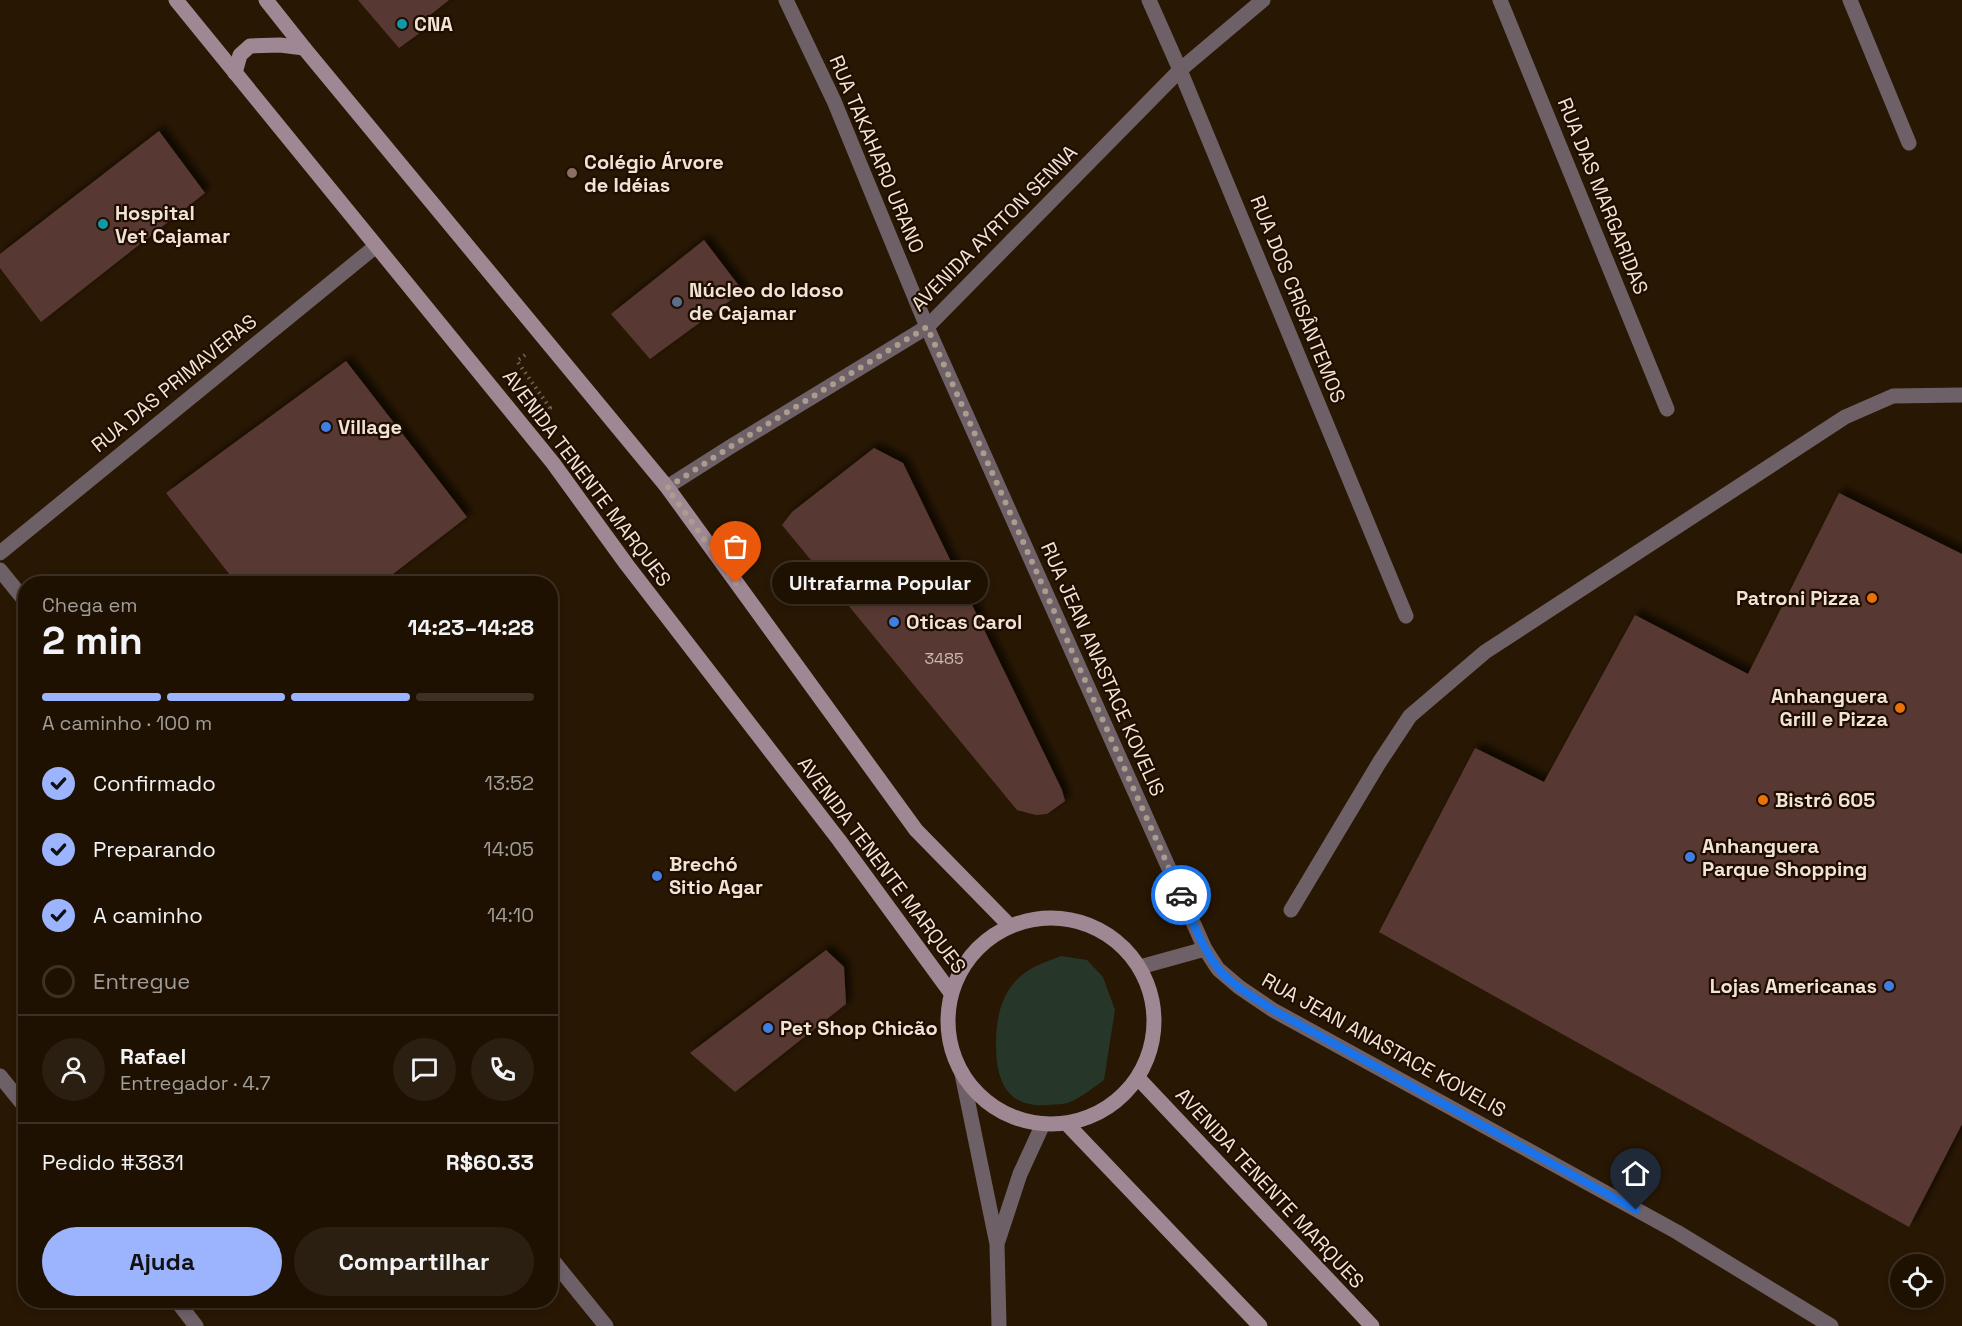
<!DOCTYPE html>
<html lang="pt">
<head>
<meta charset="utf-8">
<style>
	body { margin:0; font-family:"Space Grotesk",sans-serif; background:#2b1f11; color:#f1f3f6; height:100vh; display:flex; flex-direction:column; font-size:22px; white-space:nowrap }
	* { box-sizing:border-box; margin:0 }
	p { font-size:20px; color:#a19d99 }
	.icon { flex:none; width:33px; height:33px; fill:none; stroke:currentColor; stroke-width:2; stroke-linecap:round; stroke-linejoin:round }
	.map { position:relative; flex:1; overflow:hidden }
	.details { position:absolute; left:18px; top:576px; width:540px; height:732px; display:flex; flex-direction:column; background:#1e1102; border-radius:24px; box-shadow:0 3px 9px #0003,0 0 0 2px #3c3124 }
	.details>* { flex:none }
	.controls { position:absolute; left:1890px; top:1254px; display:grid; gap:12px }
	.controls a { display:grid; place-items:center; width:54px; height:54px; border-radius:50%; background:#1e1102; box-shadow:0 3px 9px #0003,0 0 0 2px #3c3124; font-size:30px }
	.pin { position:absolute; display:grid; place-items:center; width:51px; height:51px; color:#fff; margin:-62px -26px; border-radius:50% 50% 50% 0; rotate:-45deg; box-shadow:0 0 6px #0007 }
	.pin .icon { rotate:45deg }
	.courier { position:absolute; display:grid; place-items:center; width:60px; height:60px; margin:-30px; border:4px solid #1a73e8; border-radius:50%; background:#fff; color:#222; box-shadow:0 2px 8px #0007 }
	.bubble { position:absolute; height:42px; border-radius:21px; background:#1e1102; box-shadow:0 3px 9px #0003,0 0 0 2px #3c3124; font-size:20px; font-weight:700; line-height:42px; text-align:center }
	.headline em { font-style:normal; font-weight:700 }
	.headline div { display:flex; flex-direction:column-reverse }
	.headline { display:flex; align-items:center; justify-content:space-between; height:102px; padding:0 24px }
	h1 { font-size:39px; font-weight:700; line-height:45px }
	.bar { display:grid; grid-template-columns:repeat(4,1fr); gap:9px 6px; align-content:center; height:72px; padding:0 24px }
	.bar i { height:8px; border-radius:4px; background:#3c3124 }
	.bar .active { background:#9cb4fd }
	.bar p { grid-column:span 4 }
	.line { display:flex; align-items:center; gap:15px; padding:0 24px; border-top:2px solid #3c3124 }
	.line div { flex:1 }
	.round { display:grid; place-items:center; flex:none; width:63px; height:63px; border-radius:32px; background:#2b1f11 }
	ol { padding:0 24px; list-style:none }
	li { display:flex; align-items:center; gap:18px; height:66px }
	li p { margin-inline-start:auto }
	li .icon { padding:6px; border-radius:50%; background:#9cb4fd; color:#111; stroke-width:4 }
	li:last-child { color:#a19d99 }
	li i { width:33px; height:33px; border:3px solid #3c3124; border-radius:50% }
	.button { display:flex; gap:12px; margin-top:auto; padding:12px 24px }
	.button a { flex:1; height:69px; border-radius:36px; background:#9cb4fd; color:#111; font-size:24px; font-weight:700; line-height:69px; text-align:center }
	.button a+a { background:#2b1f11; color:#f1f3f6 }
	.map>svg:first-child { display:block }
</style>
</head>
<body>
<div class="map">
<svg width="1962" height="1326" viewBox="0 0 1962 1326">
	<defs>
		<filter id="shadow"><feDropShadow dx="5.5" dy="-5.5" stdDeviation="3" flood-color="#0009"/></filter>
	</defs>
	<rect width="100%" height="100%" fill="#281703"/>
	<path fill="#263629" d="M 1061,956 L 1087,960 L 1103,977 L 1115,1010 L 1104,1080 C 1094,1087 1082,1097 1070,1102 C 1064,1105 1054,1104 1048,1105 C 1005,1108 996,1079 996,1043 C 996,1022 1000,999 1014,983 C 1026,968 1043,963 1061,956 Z"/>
	<g fill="#593932" filter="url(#shadow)">
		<path d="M 358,0 L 449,0 L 424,20 L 428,27 L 399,48 Z"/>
		<path d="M 159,131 L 205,193 L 41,322 L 0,268 L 0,254 Z"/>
		<path d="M 704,240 L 743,291 L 650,359 L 611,314 Z"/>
		<path d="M 346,361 L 467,517 L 380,584 L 237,584 L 166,493 Z"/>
		<path d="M 874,448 L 903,463 L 1062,790 L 1065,801 L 1047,814 L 1036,815 L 1017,810 L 782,525 L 792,512 Z"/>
		<path d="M 1839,493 L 1962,554 L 1962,1124 L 1909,1227 L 1379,932 L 1475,748 L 1544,782 L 1635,615 L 1748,674 Z"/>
		<path d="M 826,950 L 844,967 L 846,1004 L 735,1092 L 690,1053 Z"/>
	</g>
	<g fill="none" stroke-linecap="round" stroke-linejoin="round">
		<path stroke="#766755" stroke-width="4" stroke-dasharray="1.5 4.5" stroke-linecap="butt" d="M 525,355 L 517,361 L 550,408 L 545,411"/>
		<path stroke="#6e6067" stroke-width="15" d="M 1291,910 L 1379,763 L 1410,716 L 1485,652 L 1845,417 L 1893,396 L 1962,395"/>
		<g stroke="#6e6067" stroke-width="15">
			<path d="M 786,0 L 834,101 L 927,327 L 1205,949 L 1218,969 L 1239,987 L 1273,1010 L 1677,1232 L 1831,1326"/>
			<path d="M 1149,0 L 1180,70 L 1406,616"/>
			<path d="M 1500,0 L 1667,409"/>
			<path d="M 1850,0 L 1909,143"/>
			<path d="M 667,487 L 730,447 L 927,327 L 1180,70 L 1263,0"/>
			<path d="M 0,553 L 376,246"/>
			<path d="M 0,570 L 26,602"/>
			<path d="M 1140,967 L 1205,949"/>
			<path d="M 962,1074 L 997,1244 L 999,1326"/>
			<path d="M 0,1076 L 26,1108"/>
			<path d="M 998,1241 L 1020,1174 L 1043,1124"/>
			<path d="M 550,1257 L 606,1326"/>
			<path d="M 176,1300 L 196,1326"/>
		</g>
		<g stroke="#9f8793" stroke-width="15">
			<path d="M 176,0 L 553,463 L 627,565 L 839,840 L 951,993"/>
			<path d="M 266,0 L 304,48 L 667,487 L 916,830 L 1010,926"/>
			<path d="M 235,73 L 240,55 L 250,46 L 280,45 L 304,48"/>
			<circle cx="1051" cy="1021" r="103"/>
			<path d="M 1138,1078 L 1372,1326"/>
			<path d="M 1067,1124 L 1260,1326"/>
		</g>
	</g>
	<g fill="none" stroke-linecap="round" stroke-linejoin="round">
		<path stroke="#ab9c8d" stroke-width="6" stroke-dasharray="0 10.8" d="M 736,583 L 667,488 L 730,447 L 927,327 L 1181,895"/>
		<path stroke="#1a73e8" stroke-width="8" d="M 1181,895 C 1192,919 1201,946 1217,967 C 1231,985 1255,998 1273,1010 L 1636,1210"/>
	</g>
	<g fill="#0f9aa8" stroke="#1f0d00" stroke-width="2">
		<circle cx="402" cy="24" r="6"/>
		<circle cx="103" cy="224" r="6"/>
	</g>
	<circle fill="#8d6e63" stroke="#1f0d00" stroke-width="2" cx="572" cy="173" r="6"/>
	<circle fill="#5c6f8a" stroke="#1f0d00" stroke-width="2" cx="677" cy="302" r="6"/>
	<g fill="#3f7fe0" stroke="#1f0d00" stroke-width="2">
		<circle cx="326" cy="427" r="6"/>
		<circle cx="894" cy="622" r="6"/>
		<circle cx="1690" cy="857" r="6"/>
		<circle cx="657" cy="876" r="6"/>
		<circle cx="1889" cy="986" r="6"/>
		<circle cx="768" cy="1028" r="6"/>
	</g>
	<g fill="#e8710a" stroke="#1f0d00" stroke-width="2">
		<circle cx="1872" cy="598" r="6"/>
		<circle cx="1900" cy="708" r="6"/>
		<circle cx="1763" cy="800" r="6"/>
	</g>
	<g text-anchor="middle" stroke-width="4.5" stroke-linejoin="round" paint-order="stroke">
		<g font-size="16" fill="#cbb9ae">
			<text x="944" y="664">3485</text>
		</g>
		<g font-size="20" font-weight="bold" fill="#f1e4d7" stroke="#1f0d00" text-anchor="start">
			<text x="414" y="31">CNA</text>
			<text x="584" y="169">Colégio Árvore<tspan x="584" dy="23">de Idéias</tspan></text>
			<text x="115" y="220">Hospital<tspan x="115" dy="23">Vet Cajamar</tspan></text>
			<text x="689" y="297">Núcleo do Idoso<tspan x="689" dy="23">de Cajamar</tspan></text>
			<text x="338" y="434">Village</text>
			<text x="1860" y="605" text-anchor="end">Patroni Pizza</text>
			<text x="906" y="629">Oticas Carol</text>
			<text x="1888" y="703" text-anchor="end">Anhanguera<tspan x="1888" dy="23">Grill e Pizza</tspan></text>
			<text x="1775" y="807">Bistrô 605</text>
			<text x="1702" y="853">Anhanguera<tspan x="1702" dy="23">Parque Shopping</tspan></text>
			<text x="669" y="871">Brechó<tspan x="669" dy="23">Sitio Agar</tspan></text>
			<text x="1877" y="993" text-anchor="end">Lojas Americanas</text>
			<text x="780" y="1035">Pet Shop Chicão</text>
		</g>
		<g font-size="20" fill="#f1e4d7" stroke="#1f0d00">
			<text transform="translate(877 154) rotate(67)" y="7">RUA TAKAHARO URANO</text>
			<text transform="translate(1603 196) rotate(68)" y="7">RUA DAS MARGARIDAS</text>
			<text transform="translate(994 228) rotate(-45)" y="7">AVENIDA AYRTON SENNA</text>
			<text transform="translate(1298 299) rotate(68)" y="7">RUA DOS CRISÂNTEMOS</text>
			<text transform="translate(174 383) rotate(-39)" y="7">RUA DAS PRIMAVERAS</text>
			<text transform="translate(587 478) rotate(53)" y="7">AVENIDA TENENTE MARQUES</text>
			<text transform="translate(1103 669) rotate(66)" y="7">RUA JEAN ANASTACE KOVELIS</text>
			<text transform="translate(882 865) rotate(53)" y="7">AVENIDA TENENTE MARQUES</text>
			<text transform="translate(1384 1045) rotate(29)" y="7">RUA JEAN ANASTACE KOVELIS</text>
			<text transform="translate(1270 1188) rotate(47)" y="7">AVENIDA TENENTE MARQUES</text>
		</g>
	</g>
</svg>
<div class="controls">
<a><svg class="icon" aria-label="locate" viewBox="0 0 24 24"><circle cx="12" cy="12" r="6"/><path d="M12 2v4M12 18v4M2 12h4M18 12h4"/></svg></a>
</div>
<div class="pin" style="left:736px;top:583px;background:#ea580c"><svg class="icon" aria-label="bag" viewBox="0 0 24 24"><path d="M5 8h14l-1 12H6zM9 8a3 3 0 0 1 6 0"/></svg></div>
<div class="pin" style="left:1636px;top:1210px;background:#1f2937"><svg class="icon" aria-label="home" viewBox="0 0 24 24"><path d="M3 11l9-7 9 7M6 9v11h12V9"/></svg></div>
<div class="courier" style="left:1181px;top:895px"><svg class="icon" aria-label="car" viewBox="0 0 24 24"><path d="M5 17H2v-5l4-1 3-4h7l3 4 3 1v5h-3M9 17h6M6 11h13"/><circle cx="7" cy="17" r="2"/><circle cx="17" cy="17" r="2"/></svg></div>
<div class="bubble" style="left:772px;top:562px;width:216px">Ultrafarma Popular</div>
<section class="details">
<div class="headline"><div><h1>2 min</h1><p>Chega em</p></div><em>14:23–14:28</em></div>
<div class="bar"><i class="active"></i><i class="active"></i><i class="active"></i><i></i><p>A caminho · 100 m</p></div>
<ol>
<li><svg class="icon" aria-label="check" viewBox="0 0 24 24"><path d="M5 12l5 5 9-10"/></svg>Confirmado<p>13:52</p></li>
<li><svg class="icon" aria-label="check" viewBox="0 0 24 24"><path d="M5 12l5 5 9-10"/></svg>Preparando<p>14:05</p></li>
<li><svg class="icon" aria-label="check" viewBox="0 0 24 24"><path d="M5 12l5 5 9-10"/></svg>A caminho<p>14:10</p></li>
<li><i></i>Entregue</li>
</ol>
<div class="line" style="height:108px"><a class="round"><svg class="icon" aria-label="person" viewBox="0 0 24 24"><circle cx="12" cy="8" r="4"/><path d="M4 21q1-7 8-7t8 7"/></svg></a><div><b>Rafael</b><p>Entregador · 4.7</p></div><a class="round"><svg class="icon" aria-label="chat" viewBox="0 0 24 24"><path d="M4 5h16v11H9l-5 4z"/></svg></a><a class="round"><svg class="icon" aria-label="phone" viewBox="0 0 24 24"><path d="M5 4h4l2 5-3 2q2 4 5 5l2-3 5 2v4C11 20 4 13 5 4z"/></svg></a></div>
<div class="line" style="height:78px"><div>Pedido #3831</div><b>R$60.33</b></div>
<div class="button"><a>Ajuda</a><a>Compartilhar</a></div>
</section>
</div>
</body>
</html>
